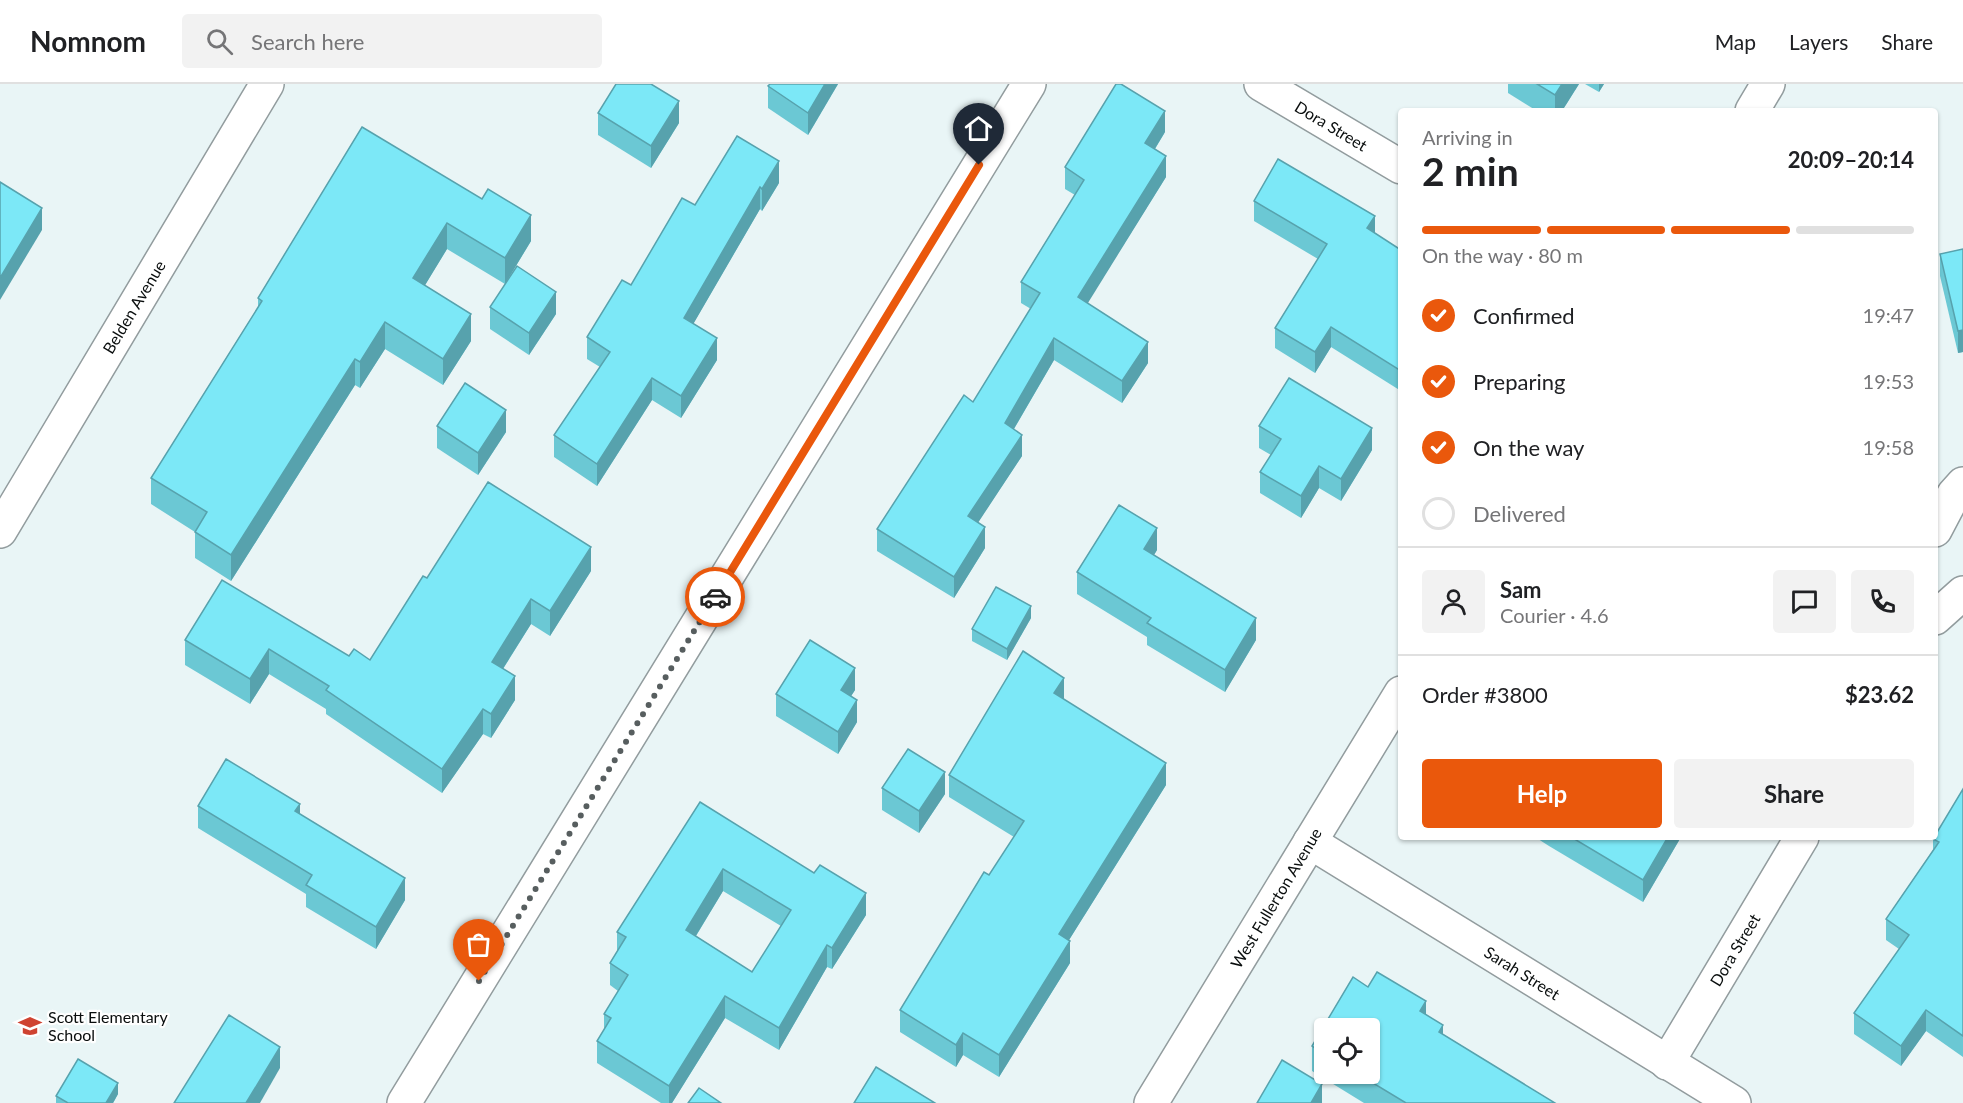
<!DOCTYPE html>
<html lang="en">
<head>
<meta charset="utf-8">
<style>
	body { margin:0; font-family:Lato,sans-serif; background:#f2f2f2; color:#202124; height:100vh; display:flex; flex-direction:column; font-size:22px; white-space:nowrap }
	* { box-sizing:border-box; margin:0 }
	p { font-size:20px; color:#757577 }
	.icon { flex:none; width:33px; height:33px; fill:none; stroke:currentColor; stroke-width:2; stroke-linecap:round; stroke-linejoin:round }
	.map { position:relative; flex:1; overflow:hidden }
	.panel { position:absolute; left:1398px; top:24px; width:540px; height:732px; display:flex; flex-direction:column; background:#fff; border-radius:6px; box-shadow:0 2px 4px #0004 }
	.panel>* { flex:none }
	.fabs { position:absolute; left:1314px; top:934px; display:grid; gap:12px }
	.fabs a { display:grid; place-items:center; width:66px; height:66px; border-radius:6px; background:#fff; box-shadow:0 2px 4px #0004; font-size:30px }
	.pin { position:absolute; display:grid; place-items:center; width:51px; height:51px; color:#fff; margin:-62px -26px; border-radius:50% 50% 50% 0; rotate:-45deg; box-shadow:0 0 6px #0007 }
	.pin .icon { rotate:45deg }
	.courier { position:absolute; display:grid; place-items:center; width:60px; height:60px; margin:-30px; border:4px solid #ea580c; border-radius:50%; background:#fff; color:#222; box-shadow:0 2px 8px #0007 }
	.headline em { font-style:normal; font-weight:700 }
	.headline div { display:flex; flex-direction:column-reverse }
	.headline { display:flex; align-items:center; justify-content:space-between; height:102px; padding:0 24px }
	h1 { font-size:39px; font-weight:700; line-height:45px }
	.bar { display:grid; grid-template-columns:repeat(4,1fr); gap:9px 6px; align-content:center; height:72px; padding:0 24px }
	.bar i { height:8px; border-radius:4px; background:#e0e0e0 }
	.bar .active { background:#ea580c }
	.bar p { grid-column:span 4 }
	.line { display:flex; align-items:center; gap:15px; padding:0 24px; border-top:2px solid #e0e0e0 }
	.line div { flex:1 }
	.round { display:grid; place-items:center; flex:none; width:63px; height:63px; border-radius:6px; background:#f2f2f2 }
	ol { padding:0 24px; list-style:none }
	li { display:flex; align-items:center; gap:18px; height:66px }
	li p { margin-inline-start:auto }
	li .icon { padding:6px; border-radius:50%; background:#ea580c; color:#fff; stroke-width:4 }
	li:last-child { color:#757577 }
	li i { width:33px; height:33px; border:3px solid #e0e0e0; border-radius:50% }
	.cta { display:flex; gap:12px; margin-top:auto; padding:12px 24px }
	.cta a { flex:1; height:69px; border-radius:6px; background:#ea580c; color:#fff; font-size:24px; font-weight:700; line-height:69px; text-align:center }
	.cta a+a { background:#f2f2f2; color:#202124 }
	header { display:flex; align-items:center; gap:36px; box-sizing:border-box; height:84px; padding:0 30px; background:#fff; border-bottom:2px solid #e0e0e0 }
	header strong { font-size:28px }
	nav { display:flex; gap:33px; margin-inline-start:auto; font-size:21px }
	.search { width:420px; height:54px; background:#f2f2f2; display:flex; align-items:center; gap:15px; box-sizing:border-box; padding:0 21px; border-radius:6px; color:#757577; font-size:22px }
	.map>svg:first-child { display:block }
</style>
</head>
<body>
<header>
<strong>Nomnom</strong>
<div class="search"><svg class="icon" aria-label="search" viewBox="0 0 24 24"><circle cx="10" cy="10" r="6"/><path d="M15 15l6 6"/></svg>Search here</div>
<nav><a>Map</a><a>Layers</a><a>Share</a></nav>
</header>
<div class="map">
<svg width="1963" height="1019" viewBox="0 0 1963 1019">
	<rect width="100%" height="100%" fill="#e9f5f6"/>
	<g fill="none" stroke-linecap="round" stroke-linejoin="round">
		<g stroke="#929c9e" stroke-width="36">
			<g id="street">
				<path d="M 1261,0 L 1401,83"/>
				<path d="M 1935,446 L 1954,410 L 1963,400"/>
				<path d="M 0,447 L 267,0"/>
				<path d="M 1935,534 L 1963,509"/>
				<path d="M 1310,758 L 1734,1019"/>
				<path d="M 1667,979 L 1802,753"/>
				<path d="M 404,1019 L 1029,0"/>
			</g>
		</g>
		<g stroke="#929c9e" stroke-width="36">
			<g id="secondary">
				<path d="M 1752,27 L 1768,0"/>
				<path d="M 1151,1019 L 1401,609"/>
			</g>
		</g>
		<use href="#street" stroke="#fff" stroke-width="33"/>
		<use href="#secondary" stroke="#fff" stroke-width="33"/>
	</g>
	<g fill="#6bc8d4" fill-rule="evenodd">
		<path d="M 838,0 L 808,51 L 768,24 L 768,2 Z"/>
		<path d="M 1508,0 L 1579,0 L 1562,27 L 1537,27 L 1508,9 Z"/>
		<path d="M 1585,0 L 1604,0 L 1599,8 Z"/>
		<path d="M 598,29 L 679,39 L 651,84 L 598,51 Z"/>
		<path d="M 362,43 L 531,157 L 505,200 L 447,165 L 425,201 L 471,257 L 443,301 L 385,265 L 360,304 L 355,301 L 231,497 L 195,474 L 195,448 L 151,420 L 151,394 L 258,223 L 258,214 Z"/>
		<path d="M 1165,48 L 1155,65 L 1166,93 L 1087,219 L 1148,279 L 1122,319 L 1054,276 L 1014,345 L 1022,372 L 978,438 L 985,464 L 954,514 L 877,467 L 877,445 L 973,318 L 1031,225 L 1021,219 L 1021,198 L 1075,111 L 1065,105 L 1065,83 Z"/>
		<path d="M 779,99 L 762,127 L 760,125 L 693,240 L 717,276 L 681,334 L 652,316 L 597,402 L 554,373 L 554,351 L 600,283 L 587,275 L 587,253 L 631,201 L 695,121 Z"/>
		<path d="M 1254,117 L 1375,149 L 1401,166 L 1401,307 L 1331,263 L 1315,289 L 1275,264 L 1275,244 L 1318,175 L 1254,137 Z"/>
		<path d="M 1963,165 L 1963,268 L 1958,269 L 1940,192 L 1940,170 Z"/>
		<path d="M 490,223 L 556,230 L 529,271 L 490,245 Z"/>
		<path d="M 437,342 L 506,348 L 478,391 L 437,364 Z"/>
		<path d="M 1259,342 L 1372,366 L 1341,417 L 1319,404 L 1301,434 L 1260,409 L 1260,388 L 1271,371 L 1259,364 Z"/>
		<path d="M 1157,466 L 1154,471 L 1256,556 L 1225,608 L 1147,561 L 1147,553 L 1077,510 L 1077,488 Z"/>
		<path d="M 591,487 L 550,552 L 531,540 L 503,585 L 515,616 L 491,654 L 483,650 L 442,709 L 326,630 L 326,625 L 269,590 L 250,620 L 185,581 L 185,556 L 349,572 L 370,576 Z"/>
		<path d="M 1031,534 L 1007,576 L 972,557 L 972,545 Z"/>
		<path d="M 855,606 L 851,612 L 857,638 L 838,670 L 776,632 L 776,610 Z"/>
		<path d="M 1064,615 L 1166,701 L 1069,856 L 1070,879 L 999,993 L 963,971 L 956,983 L 900,948 L 900,926 L 1014,753 L 949,713 L 949,691 Z"/>
		<path d="M 882,704 L 945,710 L 919,749 L 882,726 Z"/>
		<path d="M 1963,705 L 1963,973 L 1926,947 L 1901,982 L 1854,950 L 1854,929 L 1899,865 L 1886,856 L 1886,835 L 1933,766 L 1933,755 Z"/>
		<path d="M 700,718 L 866,831 L 832,885 L 827,883 L 779,966 L 725,934 L 672,1019 L 661,1019 L 597,979 L 597,957 L 604,946 L 604,930 L 618,907 L 610,901 L 610,879 L 617,868 L 617,848 ZM 723,807 L 781,842 L 752,888 L 696,852 Z"/>
		<path d="M 198,722 L 300,730 L 405,816 L 376,865 L 306,823 L 306,810 L 198,744 Z"/>
		<path d="M 1535,753 L 1681,753 L 1643,818 L 1549,762 Z"/>
		<path d="M 1377,888 L 1426,917 L 1426,931 L 1443,941 L 1443,950 L 1555,1019 L 1364,1019 L 1312,987 L 1312,962 L 1353,893 L 1368,903 ZM 1324,945 L 1370,945 L 1370,990 L 1324,990 Z"/>
		<path d="M 118,1010 L 113,1019 L 56,1019 L 56,1012 Z"/>
	</g>
	<g fill="#57a2ad">
		<path d="M 825,0 L 838,0 L 808,51 L 808,29 Z"/>
		<path d="M 1562,0 L 1579,0 L 1562,27 L 1555,27 L 1555,11 Z"/>
		<path d="M 1599,0 L 1604,0 L 1599,8 Z"/>
		<path d="M 679,17 L 679,39 L 651,84 L 651,62 Z"/>
		<path d="M 1165,27 L 1165,48 L 1145,81 L 1145,59 Z"/>
		<path d="M 1166,72 L 1166,93 L 1078,235 L 1078,213 Z"/>
		<path d="M 779,77 L 779,99 L 762,127 L 762,105 Z"/>
		<path d="M 760,103 L 760,125 L 684,256 L 684,234 Z"/>
		<path d="M 42,124 L 42,146 L 0,216 L 0,194 Z"/>
		<path d="M 531,131 L 531,157 L 505,200 L 505,174 Z"/>
		<path d="M 1375,132 L 1375,152 L 1367,144 Z"/>
		<path d="M 447,139 L 447,165 L 413,221 L 413,194 Z"/>
		<path d="M 556,208 L 556,230 L 529,271 L 529,249 Z"/>
		<path d="M 471,230 L 471,257 L 443,301 L 443,275 Z"/>
		<path d="M 385,238 L 385,265 L 360,304 L 360,278 Z"/>
		<path d="M 1331,243 L 1331,263 L 1315,289 L 1315,268 Z"/>
		<path d="M 1963,246 L 1963,268 L 1958,269 L 1958,247 Z"/>
		<path d="M 717,254 L 717,276 L 681,334 L 681,312 Z"/>
		<path d="M 1054,254 L 1054,276 L 1005,360 L 1005,339 Z"/>
		<path d="M 1148,258 L 1148,279 L 1122,319 L 1122,297 Z"/>
		<path d="M 355,275 L 355,301 L 231,497 L 231,471 Z"/>
		<path d="M 652,294 L 652,316 L 597,402 L 597,380 Z"/>
		<path d="M 506,326 L 506,348 L 478,391 L 478,369 Z"/>
		<path d="M 1372,344 L 1372,366 L 1341,417 L 1341,395 Z"/>
		<path d="M 1022,351 L 1022,372 L 968,454 L 968,432 Z"/>
		<path d="M 1319,382 L 1319,404 L 1301,434 L 1301,412 Z"/>
		<path d="M 985,443 L 985,464 L 954,514 L 954,493 Z"/>
		<path d="M 1157,444 L 1157,466 L 1144,487 L 1144,465 Z"/>
		<path d="M 591,463 L 591,487 L 550,552 L 550,527 Z"/>
		<path d="M 531,515 L 531,540 L 492,602 L 492,578 Z"/>
		<path d="M 1031,522 L 1031,534 L 1007,576 L 1007,565 Z"/>
		<path d="M 1256,534 L 1256,556 L 1225,608 L 1225,586 Z"/>
		<path d="M 269,565 L 269,590 L 250,620 L 250,595 Z"/>
		<path d="M 855,584 L 855,606 L 841,628 L 841,606 Z"/>
		<path d="M 515,592 L 515,616 L 491,654 L 491,630 Z"/>
		<path d="M 1064,594 L 1064,616 L 1054,609 Z"/>
		<path d="M 857,616 L 857,638 L 838,670 L 838,648 Z"/>
		<path d="M 483,625 L 483,650 L 442,709 L 442,685 Z"/>
		<path d="M 1166,679 L 1166,701 L 1059,872 L 1059,850 Z"/>
		<path d="M 945,688 L 945,710 L 919,749 L 919,727 Z"/>
		<path d="M 300,720 L 300,742 L 295,727 Z"/>
		<path d="M 1668,753 L 1681,753 L 1643,818 L 1643,796 Z"/>
		<path d="M 723,785 L 723,807 L 686,868 L 686,846 Z"/>
		<path d="M 405,794 L 405,816 L 376,865 L 376,843 Z"/>
		<path d="M 866,809 L 866,831 L 832,885 L 832,864 Z"/>
		<path d="M 1070,857 L 1070,879 L 999,993 L 999,971 Z"/>
		<path d="M 827,861 L 827,883 L 779,966 L 779,944 Z"/>
		<path d="M 725,912 L 725,934 L 672,1019 L 669,1019 L 669,1002 Z"/>
		<path d="M 1426,917 L 1426,942 L 1420,927 Z"/>
		<path d="M 1926,926 L 1926,947 L 1901,982 L 1901,962 Z"/>
		<path d="M 1443,941 L 1443,966 L 1439,948 Z"/>
		<path d="M 963,949 L 963,971 L 956,983 L 956,961 Z"/>
		<path d="M 280,963 L 280,984 L 260,1019 L 246,1019 Z"/>
		<path d="M 118,999 L 118,1010 L 113,1019 L 106,1019 Z"/>
		<path d="M 1322,1000 L 1322,1019 L 1311,1019 Z"/>
	</g>
	<g fill="#7ce8f7" stroke="#57a2ad" stroke-width="1.5" fill-rule="evenodd">
		<path d="M 616,0 L 651,0 L 679,17 L 651,62 L 598,29 Z"/>
		<path d="M 770,0 L 825,0 L 808,29 L 768,2 Z"/>
		<path d="M 1116,0 L 1121,0 L 1165,27 L 1145,59 L 1166,72 L 1078,213 L 1148,258 L 1122,297 L 1054,254 L 1005,339 L 1022,351 L 968,432 L 985,443 L 954,493 L 877,445 L 964,311 L 973,318 L 1040,209 L 1021,198 L 1084,96 L 1065,83 Z"/>
		<path d="M 1537,0 L 1562,0 L 1555,11 Z"/>
		<path d="M 362,43 L 482,115 L 488,105 L 531,131 L 505,174 L 447,139 L 413,194 L 471,230 L 443,275 L 385,238 L 360,278 L 355,275 L 231,471 L 195,448 L 207,428 L 151,394 L 262,217 L 258,214 Z"/>
		<path d="M 737,52 L 779,77 L 762,105 L 760,103 L 684,234 L 717,254 L 681,312 L 652,294 L 597,380 L 554,351 L 610,268 L 587,253 L 622,196 L 631,201 L 682,114 L 695,121 Z"/>
		<path d="M 1278,75 L 1375,132 L 1367,144 L 1401,166 L 1401,287 L 1331,243 L 1315,268 L 1275,244 L 1327,160 L 1254,117 Z"/>
		<path d="M 0,98 L 42,124 L 0,194 Z"/>
		<path d="M 1963,165 L 1963,246 L 1958,247 L 1940,170 Z"/>
		<path d="M 517,182 L 556,208 L 529,249 L 490,223 Z"/>
		<path d="M 1289,294 L 1372,344 L 1341,395 L 1319,382 L 1301,412 L 1260,388 L 1281,355 L 1259,342 Z"/>
		<path d="M 465,299 L 506,326 L 478,369 L 437,342 Z"/>
		<path d="M 488,398 L 591,463 L 550,527 L 531,515 L 492,578 L 515,592 L 491,630 L 483,625 L 442,685 L 326,606 L 329,602 L 269,565 L 250,595 L 185,556 L 222,496 L 349,572 L 354,565 L 370,576 L 423,492 L 427,494 Z"/>
		<path d="M 1119,421 L 1157,444 L 1144,465 L 1256,534 L 1225,586 L 1147,539 L 1151,534 L 1077,488 Z"/>
		<path d="M 996,503 L 1031,522 L 1007,565 L 972,545 Z"/>
		<path d="M 810,556 L 855,584 L 841,606 L 857,616 L 838,648 L 776,610 Z"/>
		<path d="M 1023,567 L 1064,594 L 1054,609 L 1166,679 L 1059,850 L 1070,857 L 999,971 L 963,949 L 956,961 L 900,926 L 984,788 L 989,791 L 1024,737 L 949,691 Z"/>
		<path d="M 908,665 L 945,688 L 919,727 L 882,704 Z"/>
		<path d="M 226,675 L 300,720 L 295,727 L 405,794 L 376,843 L 306,801 L 312,791 L 198,722 Z"/>
		<path d="M 1963,705 L 1963,952 L 1926,926 L 1901,962 L 1854,929 L 1909,851 L 1886,835 L 1939,758 L 1933,755 Z"/>
		<path d="M 700,718 L 814,789 L 820,781 L 866,809 L 832,864 L 827,861 L 779,944 L 725,912 L 669,1002 L 597,957 L 611,934 L 604,930 L 628,891 L 610,879 L 626,853 L 617,848 ZM 723,785 L 791,826 L 752,888 L 686,846 Z"/>
		<path d="M 1571,753 L 1668,753 L 1643,796 Z"/>
		<path d="M 1377,888 L 1426,917 L 1420,927 L 1443,941 L 1439,948 L 1555,1019 L 1406,1019 L 1358,990 L 1370,990 L 1370,945 L 1324,945 L 1324,970 L 1312,962 L 1353,893 L 1368,903 Z"/>
		<path d="M 229,931 L 280,963 L 246,1019 L 174,1019 Z"/>
		<path d="M 78,975 L 118,999 L 106,1019 L 68,1019 L 56,1012 Z"/>
		<path d="M 1282,976 L 1322,1000 L 1311,1019 L 1257,1019 Z"/>
		<path d="M 876,983 L 935,1019 L 854,1019 Z"/>
		<path d="M 699,1004 L 721,1019 L 688,1019 Z"/>
	</g>
	<g fill="none" stroke-linecap="round" stroke-linejoin="round">
		<path stroke="#575e5f" stroke-width="6" stroke-dasharray="0 10.8" d="M 479,897 L 715,513"/>
		<path stroke="#ea580c" stroke-width="8" d="M 715,513 L 979,81"/>
	</g>
	<defs>
		<g id="school-bare" transform="scale(1.8)"><path d="M0-5L7-2L0 1L-7-2ZM-4 1L0 2.5L4 1V4Q0 6-4 4Z" fill="#cf4331" stroke="#fff" stroke-width="2.5" paint-order="stroke"/></g>
	</defs>
	<g fill-rule="evenodd">
		<use href="#school-bare" x="30" y="942"/>
	</g>
	<g text-anchor="middle" stroke-width="4.5" stroke-linejoin="round" paint-order="stroke">
		<g font-size="16" fill="#090d0d" stroke="#fff">
			<text transform="translate(1331 42) rotate(31)" y="6">Dora Street</text>
			<text transform="translate(134 223) rotate(-59)" y="6">Belden Avenue</text>
			<text transform="translate(1276 814) rotate(-59)" y="6">West Fullerton Avenue</text>
			<text transform="translate(1735 866) rotate(-59)" y="6">Dora Street</text>
			<text transform="translate(1522 889) rotate(32)" y="6">Sarah Street</text>
		</g>
		<g font-size="16" fill="#090d0d" stroke="#fff" text-anchor="start">
			<text x="48" y="939">Scott Elementary<tspan x="48" dy="18">School</tspan></text>
		</g>
	</g>
</svg>
<div class="fabs">
<a><svg class="icon" aria-label="locate" viewBox="0 0 24 24"><circle cx="12" cy="12" r="6"/><path d="M12 2v4M12 18v4M2 12h4M18 12h4"/></svg></a>
</div>
<div class="pin" style="left:479px;top:897px;background:#ea580c"><svg class="icon" aria-label="bag" viewBox="0 0 24 24"><path d="M5 8h14l-1 12H6zM9 8a3 3 0 0 1 6 0"/></svg></div>
<div class="pin" style="left:979px;top:81px;background:#1f2937"><svg class="icon" aria-label="home" viewBox="0 0 24 24"><path d="M3 11l9-7 9 7M6 9v11h12V9"/></svg></div>
<div class="courier" style="left:715px;top:513px"><svg class="icon" aria-label="car" viewBox="0 0 24 24"><path d="M5 17H2v-5l4-1 3-4h7l3 4 3 1v5h-3M9 17h6M6 11h13"/><circle cx="7" cy="17" r="2"/><circle cx="17" cy="17" r="2"/></svg></div>
<section class="panel">
<div class="headline"><div><h1>2 min</h1><p>Arriving in</p></div><em>20:09–20:14</em></div>
<div class="bar"><i class="active"></i><i class="active"></i><i class="active"></i><i></i><p>On the way · 80 m</p></div>
<ol>
<li><svg class="icon" aria-label="check" viewBox="0 0 24 24"><path d="M5 12l5 5 9-10"/></svg>Confirmed<p>19:47</p></li>
<li><svg class="icon" aria-label="check" viewBox="0 0 24 24"><path d="M5 12l5 5 9-10"/></svg>Preparing<p>19:53</p></li>
<li><svg class="icon" aria-label="check" viewBox="0 0 24 24"><path d="M5 12l5 5 9-10"/></svg>On the way<p>19:58</p></li>
<li><i></i>Delivered</li>
</ol>
<div class="line" style="height:108px"><a class="round"><svg class="icon" aria-label="person" viewBox="0 0 24 24"><circle cx="12" cy="8" r="4"/><path d="M4 21q1-7 8-7t8 7"/></svg></a><div><b>Sam</b><p>Courier · 4.6</p></div><a class="round"><svg class="icon" aria-label="chat" viewBox="0 0 24 24"><path d="M4 5h16v11H9l-5 4z"/></svg></a><a class="round"><svg class="icon" aria-label="phone" viewBox="0 0 24 24"><path d="M5 4h4l2 5-3 2q2 4 5 5l2-3 5 2v4C11 20 4 13 5 4z"/></svg></a></div>
<div class="line" style="height:78px"><div>Order #3800</div><b>$23.62</b></div>
<div class="cta"><a>Help</a><a>Share</a></div>
</section>
</div>
</body>
</html>
